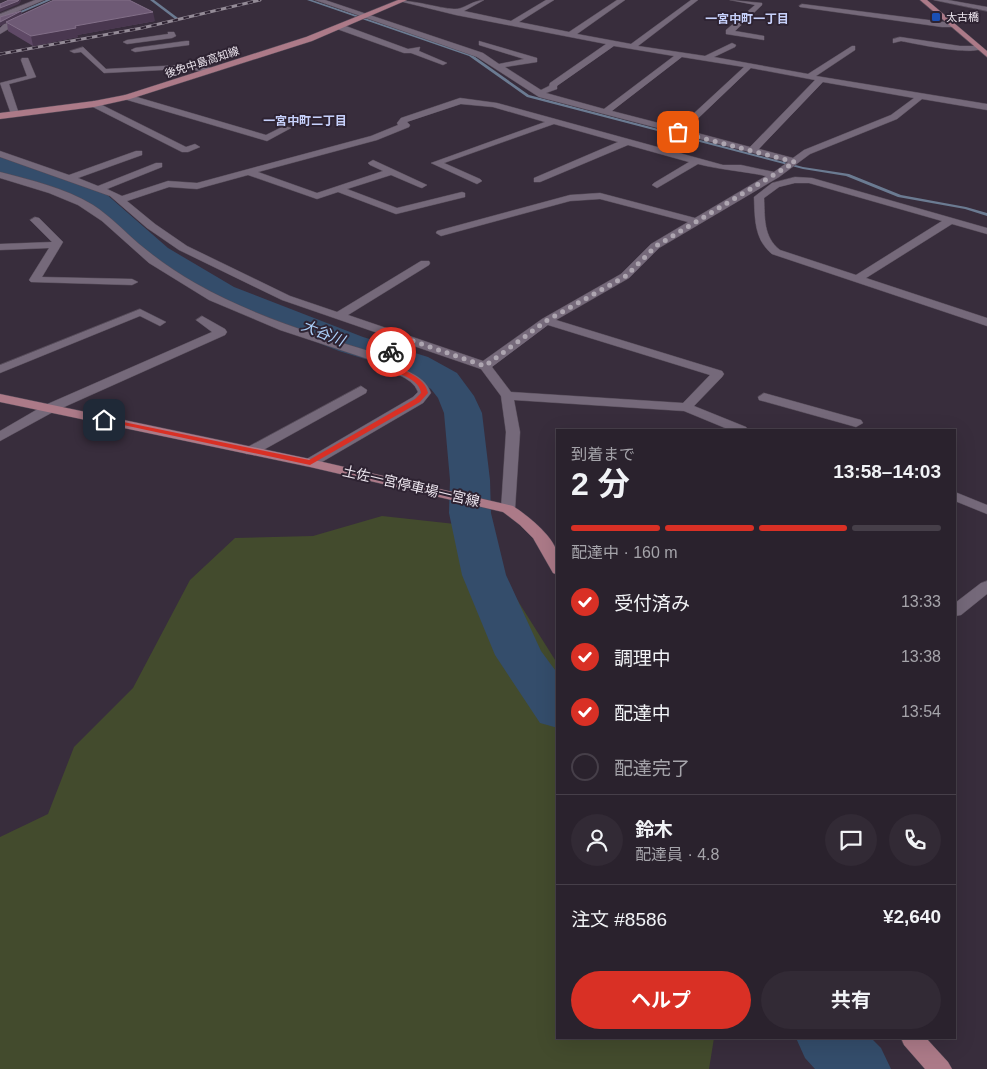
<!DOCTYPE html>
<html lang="ja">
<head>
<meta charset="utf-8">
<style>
	body { margin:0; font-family:Arial,"Noto Sans JP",sans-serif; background:#322a35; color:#f1f3f6; height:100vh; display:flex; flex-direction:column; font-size:19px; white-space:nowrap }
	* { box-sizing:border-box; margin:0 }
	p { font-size:16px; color:#a5a4aa }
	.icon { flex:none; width:28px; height:28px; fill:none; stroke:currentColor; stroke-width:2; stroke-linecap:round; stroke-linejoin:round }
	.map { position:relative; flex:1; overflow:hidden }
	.panel { position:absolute; left:556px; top:429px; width:400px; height:610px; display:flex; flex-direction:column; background:#2a222d; border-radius:0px; box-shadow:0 5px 20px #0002,0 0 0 1px #463f49 }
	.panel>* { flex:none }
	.pin { position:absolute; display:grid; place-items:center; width:42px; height:42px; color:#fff; margin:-21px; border-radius:10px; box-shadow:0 2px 8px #0006 }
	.courier { position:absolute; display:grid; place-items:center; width:50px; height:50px; margin:-25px; border:4px solid #d93025; border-radius:50%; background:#fff; color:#222; box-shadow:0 1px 6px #0007 }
	.overview em { font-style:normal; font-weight:700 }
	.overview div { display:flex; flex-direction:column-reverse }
	.overview { display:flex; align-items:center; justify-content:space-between; height:85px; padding:0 15px }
	h1 { font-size:32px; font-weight:700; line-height:38px }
	.bar { display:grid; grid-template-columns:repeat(4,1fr); gap:8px 5px; align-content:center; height:60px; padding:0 15px }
	.bar i { height:6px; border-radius:4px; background:#463f49 }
	.bar .on { background:#d93025 }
	.bar p { grid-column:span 4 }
	.line { display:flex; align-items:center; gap:12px; padding:0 15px; border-top:1px solid #463f49 }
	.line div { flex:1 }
	.round { display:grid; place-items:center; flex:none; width:52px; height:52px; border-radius:26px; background:#322a35 }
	ol { padding:0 15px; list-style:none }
	li { display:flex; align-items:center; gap:15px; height:55px }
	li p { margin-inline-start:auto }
	li .icon { padding:5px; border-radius:50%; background:#d93025; color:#fff; stroke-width:4 }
	li:last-child { color:#a5a4aa }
	li i { width:28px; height:28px; border:2px solid #463f49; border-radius:50% }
	.button { display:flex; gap:10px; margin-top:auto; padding:10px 15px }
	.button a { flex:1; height:58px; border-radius:30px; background:#d93025; color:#fff; font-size:20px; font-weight:700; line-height:58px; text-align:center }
	.button a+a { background:#322a35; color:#f1f3f6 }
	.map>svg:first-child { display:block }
</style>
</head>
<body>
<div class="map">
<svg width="987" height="1069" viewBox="0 0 987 1069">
	<rect width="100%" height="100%" fill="#382d3c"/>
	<path fill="#434b2d" d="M 382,516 L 455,524 L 494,563 L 557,663 L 558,1038 L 714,1038 L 709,1069 L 0,1069 L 0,837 L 48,814 L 74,747 L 133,688 L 190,580 L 235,538 L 313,536 Z"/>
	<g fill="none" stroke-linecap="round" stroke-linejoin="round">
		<g fill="#6b7b92" fill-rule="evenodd">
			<path d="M 46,0 L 51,0 L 0,22 L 0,20 Z"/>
			<path d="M 150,0 L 154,0 L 178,18 L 175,19 Z"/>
			<path d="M 307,0 L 312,0 L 471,54 L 529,95 L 803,167 L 849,174 L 901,195 L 966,207 L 987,213 L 987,216 L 965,209 L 898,197 L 846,176 L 803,169 L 527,97 L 469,56 Z"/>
		</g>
		<g fill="#344d6b" fill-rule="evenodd">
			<path d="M 0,157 L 93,187 L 105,193 L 168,248 L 234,287 L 363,337 L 428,357 L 457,373 L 474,396 L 482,413 L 490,480 L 491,513 L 506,575 L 541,651 L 558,674 L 558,728 L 540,723 L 495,655 L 462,575 L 449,513 L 450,480 L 444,413 L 438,398 L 431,389 L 404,371 L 339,351 L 212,301 L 146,260 L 85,205 L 73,199 L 0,174 Z"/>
			<path d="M 796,1038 L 871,1038 L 881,1048 L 891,1069 L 815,1069 L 805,1058 Z"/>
		</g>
		<g stroke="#554b58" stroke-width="1">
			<g id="minor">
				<path d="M 35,0 L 44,0 L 0,19 L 0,14 Z"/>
				<path d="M 315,0 L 325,0 L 483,53 L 499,64 L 524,59 L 479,45 L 479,41 L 537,58 L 537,62 L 505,67 L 541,90 L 549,86 L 550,83 L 606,44 L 456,15 L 399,1 C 415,0 437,8 454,9 C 463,10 473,0 484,0 L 464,11 L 511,21 L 546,0 L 554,0 L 519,22 L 569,32 L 617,0 L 625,0 L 577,34 L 631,44 L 691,0 L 698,0 L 638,46 L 705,56 L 732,43 L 736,45 L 735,47 L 714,57 L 808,74 L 852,46 L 855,46 L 855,50 L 816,76 L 987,104 L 987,110 L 922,99 L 897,119 L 810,154 L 779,177 L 659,248 L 629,278 L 556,320 L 722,371 L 724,374 L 722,377 L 694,406 L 746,427 L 748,430 L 730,430 L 684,411 L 514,400 L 520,432 L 515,509 L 513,512 L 503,512 L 501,509 L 506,432 L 501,396 L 481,369 L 408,344 L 388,359 C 403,373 423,372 431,393 L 423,403 L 315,466 L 305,466 L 303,463 L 305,460 L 413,397 L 418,392 C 412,375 388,374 377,362 L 280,330 L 209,300 L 149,263 L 102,221 L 78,205 L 49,193 L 0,178 L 0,172 C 31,180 65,188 93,205 C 110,216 124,231 139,244 C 157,259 176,272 195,283 C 253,316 316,335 379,354 L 398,340 L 282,300 L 179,250 L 147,228 L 110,196 L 0,157 L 0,151 L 69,175 L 136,151 L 142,151 L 142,155 L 78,178 L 98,186 L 156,163 L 162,163 L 162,167 L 107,189 L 122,196 L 168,181 L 197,183 L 371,136 L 398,125 L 397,123 L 401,118 L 460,98 L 497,103 L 723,165 L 741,165 L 774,172 L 788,162 L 539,97 L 477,57 ZM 614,46 L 674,56 L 604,109 L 546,93 L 557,89 L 557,86 ZM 682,57 L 744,67 L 678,128 L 612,111 ZM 751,68 L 815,80 L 750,147 L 686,130 ZM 823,82 L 914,98 L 891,115 L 804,150 L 793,158 L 759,149 ZM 461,104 L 493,107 L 545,122 L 431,163 L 477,184 L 482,181 L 480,179 L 444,163 L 554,124 L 618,142 L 534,178 L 534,182 L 540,182 L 628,145 L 689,162 L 654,183 L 652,185 L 657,188 L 698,164 C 721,170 743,171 766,176 L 695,218 L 600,193 L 570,195 L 437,231 L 436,233 L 441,236 L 570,201 L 600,199 L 688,222 L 651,244 L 621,274 L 542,319 L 483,361 L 348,315 L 429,265 L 430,263 L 429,261 L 421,261 L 337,312 L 290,296 L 187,246 L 155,224 L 127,201 L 169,187 L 197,189 L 248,175 L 317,199 L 338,192 L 396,214 L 465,197 L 465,193 L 462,192 L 397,208 L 347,189 L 391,175 L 419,187 L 422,188 L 427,185 L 373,160 L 368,163 L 370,165 L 383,171 L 317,193 L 258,172 L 377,140 L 409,127 L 410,125 L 407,122 ZM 548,325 L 710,375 L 683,403 L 511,392 L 492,367 Z"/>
				<path d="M 730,0 L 762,3 L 762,5 L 735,31 L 764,36 L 764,40 L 726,34 L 726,30 L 755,5 Z"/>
				<path d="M 934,0 L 948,0 L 987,7 L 987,11 Z"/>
				<path d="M 802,4 L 952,23 L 956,25 L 952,27 L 942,27 L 800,7 L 799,6 Z"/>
				<path d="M 26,17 L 30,19 L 29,21 L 10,28 L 0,34 L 0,28 L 4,24 Z"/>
				<path d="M 337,25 L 343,25 L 408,49 L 420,47 L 419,51 L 447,63 L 443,65 L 411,53 L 404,53 L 337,29 Z"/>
				<path d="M 168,32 L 174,32 L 176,36 L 172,38 L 127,44 L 123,42 L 127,40 L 168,34 Z"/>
				<path d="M 900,37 L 960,46 L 979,46 L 983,48 C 972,56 917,44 901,41 L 893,43 L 893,39 Z"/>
				<path d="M 186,41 L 189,41 L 189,45 L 135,52 L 131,50 L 135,48 Z"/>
				<path d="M 83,47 L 106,69 L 182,65 L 213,68 L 217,70 L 213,72 L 182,69 L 104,73 L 81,52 L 74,53 L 70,51 Z"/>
				<path d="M 22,58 L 28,58 L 36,77 L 9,84 L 19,114 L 15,117 L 11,114 L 0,83 L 27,76 L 21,60 Z"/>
				<path d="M 124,95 L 130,95 L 266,135 L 284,126 L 291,128 L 267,141 L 124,99 Z"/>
				<path d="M 94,101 L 186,147 L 195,144 L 200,147 L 188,152 L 182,152 L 91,106 L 90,104 Z"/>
				<path d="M 795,177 L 812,178 L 987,228 L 987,234 L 952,224 L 866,278 L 987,318 L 987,326 L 772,254 C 754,239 755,219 754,197 L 772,183 ZM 795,183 L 809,183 L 942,221 L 856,275 L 780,250 C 763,237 765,217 764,198 L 779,187 Z"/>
				<path d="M 35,217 L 39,218 L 63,242 L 42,277 L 132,279 L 138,282 L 132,285 L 31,282 L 29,280 L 49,248 L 0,250 L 0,244 L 52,242 L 30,220 Z"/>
				<path d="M 140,309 L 166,322 L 160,326 L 140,316 L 0,373 L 0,365 Z"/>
				<path d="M 202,316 L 225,329 L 227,332 L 225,335 L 53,412 L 0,441 L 0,431 L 43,406 L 212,332 L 196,320 Z"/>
				<path d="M 361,386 L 367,390 L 366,393 L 256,454 L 246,454 L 244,451 L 246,448 Z"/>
				<path d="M 764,393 L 861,420 L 863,423 L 856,427 L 759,400 L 758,397 Z"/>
				<path d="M 955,492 L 987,505 L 987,514 L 955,501 Z"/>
				<path d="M 987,581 L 987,594 L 961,615 L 955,616 L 955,603 L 981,583 Z"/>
			</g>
		</g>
		<g stroke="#554b58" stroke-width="1">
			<g id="major">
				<path d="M 398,0 L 407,0 L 312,41 L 130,99 L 94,107 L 0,119 L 0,113 L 94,101 L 125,95 L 306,37 Z"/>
				<path d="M 920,0 L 927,0 L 987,51 L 987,57 Z"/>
				<path d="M 0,394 L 310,459 L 513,506 C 528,516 554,536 558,555 C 559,561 558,568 558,575 L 553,573 L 533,538 L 520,525 L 503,512 L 310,467 L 0,402 Z"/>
				<path d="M 901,1038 L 926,1038 L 948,1062 L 952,1069 L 925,1069 L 904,1045 Z"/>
			</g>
		</g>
		<use href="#minor" fill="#75697a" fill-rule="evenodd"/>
		<use href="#major" fill="#ac7a88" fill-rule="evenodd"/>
		<g stroke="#948b97" stroke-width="3">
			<path id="rail" d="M 0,54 L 142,28 L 260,0"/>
		</g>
		<use href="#rail" stroke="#2e2332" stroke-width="2" stroke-dasharray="5.5" stroke-linecap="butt"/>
	</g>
	<path fill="#5f4966" d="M 21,11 L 22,15 L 155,21 L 77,35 L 78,37 L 33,46 L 8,31 L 7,22 L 0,26 L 0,17 Z"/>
	<g fill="#49374f">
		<path d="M 19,0 L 21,0 L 21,1 L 19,4 L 0,12 L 0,8 Z"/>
		<path d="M 21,11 L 22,15 L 0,26 L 0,22 Z"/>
		<path d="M 153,12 L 155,21 L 77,35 L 78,37 L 33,46 L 31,36 L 75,26 Z"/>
	</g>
	<g fill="#6e5a75" stroke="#826f88">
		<path d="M 9,0 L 19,0 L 18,1 L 0,8 L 0,4 Z"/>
		<path d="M 54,0 L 129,0 L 153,12 L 75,26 L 76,28 L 31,36 L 6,22 Z"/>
		<path d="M 21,11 L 0,22 L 0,17 Z"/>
	</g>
	<path fill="#d93025" d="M 388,350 L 394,352 L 385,360 L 387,363 C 402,370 425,376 428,393 L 420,402 L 310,465 L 100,420 L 104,418 L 309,460 L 415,399 L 421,393 C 419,375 388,374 378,359 Z"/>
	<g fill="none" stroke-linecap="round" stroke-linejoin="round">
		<path stroke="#ada5b0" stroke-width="5" stroke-dasharray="0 9" d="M 391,352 L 407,339 L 485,366 L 546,321 L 626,276 L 656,246 L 795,162 L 678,132"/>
	</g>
	<rect fill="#1a4fb4" stroke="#2e2332" stroke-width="2" x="931" y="12" width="10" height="10" rx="2.5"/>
	<g text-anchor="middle" stroke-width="4" stroke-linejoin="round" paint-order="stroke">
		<g font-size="11" fill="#ece5ee" stroke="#2e2332" text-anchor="start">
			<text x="946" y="21">太古橋</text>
		</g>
		<g font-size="11" fill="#ece5ee" stroke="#2e2332">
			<text transform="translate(202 62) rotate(-18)" y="4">後免中島高知線</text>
		</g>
		<g font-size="12" font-weight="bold" fill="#c7d1fb" stroke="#2e2332">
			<text x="747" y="23">一宮中町一丁目</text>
			<text x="305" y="125">一宮中町二丁目</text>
		</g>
		<g font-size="14" fill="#ece5ee" stroke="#2e2332">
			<text transform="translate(411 486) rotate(13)" y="5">土佐一宮停車場一宮線</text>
		</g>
		<g font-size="15" font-style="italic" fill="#acd0fa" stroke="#2e2332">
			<text transform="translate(323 333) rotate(22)" y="5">大谷川</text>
		</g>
	</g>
</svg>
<div class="pin" style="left:678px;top:132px;background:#ea580c"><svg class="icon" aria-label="bag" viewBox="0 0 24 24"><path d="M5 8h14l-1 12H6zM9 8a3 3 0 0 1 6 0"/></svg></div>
<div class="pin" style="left:104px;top:420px;background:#1f2937"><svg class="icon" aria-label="home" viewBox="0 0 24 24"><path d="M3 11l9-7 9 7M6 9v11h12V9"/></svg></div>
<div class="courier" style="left:391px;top:352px"><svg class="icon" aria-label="bike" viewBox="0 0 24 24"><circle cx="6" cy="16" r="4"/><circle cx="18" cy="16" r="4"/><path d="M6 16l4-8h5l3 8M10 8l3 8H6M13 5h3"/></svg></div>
<section class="panel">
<div class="overview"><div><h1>2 分</h1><p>到着まで</p></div><em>13:58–14:03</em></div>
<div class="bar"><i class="on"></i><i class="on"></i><i class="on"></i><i></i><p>配達中 · 160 m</p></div>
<ol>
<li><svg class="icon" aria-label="check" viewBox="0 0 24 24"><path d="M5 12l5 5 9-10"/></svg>受付済み<p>13:33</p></li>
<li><svg class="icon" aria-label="check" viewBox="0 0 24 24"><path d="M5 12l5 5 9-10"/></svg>調理中<p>13:38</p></li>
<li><svg class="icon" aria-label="check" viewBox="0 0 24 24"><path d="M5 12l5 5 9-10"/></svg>配達中<p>13:54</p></li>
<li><i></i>配達完了</li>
</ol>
<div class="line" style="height:90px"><a class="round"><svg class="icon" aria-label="person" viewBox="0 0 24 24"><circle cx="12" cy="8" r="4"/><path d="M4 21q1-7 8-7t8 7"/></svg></a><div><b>鈴木</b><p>配達員 · 4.8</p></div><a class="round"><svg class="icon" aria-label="chat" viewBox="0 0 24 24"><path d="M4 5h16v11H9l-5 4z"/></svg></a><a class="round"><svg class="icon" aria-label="phone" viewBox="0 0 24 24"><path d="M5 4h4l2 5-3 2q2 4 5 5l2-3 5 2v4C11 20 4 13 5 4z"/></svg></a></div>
<div class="line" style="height:65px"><div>注文 #8586</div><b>¥2,640</b></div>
<div class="button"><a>ヘルプ</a><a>共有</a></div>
</section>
</div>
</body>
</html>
